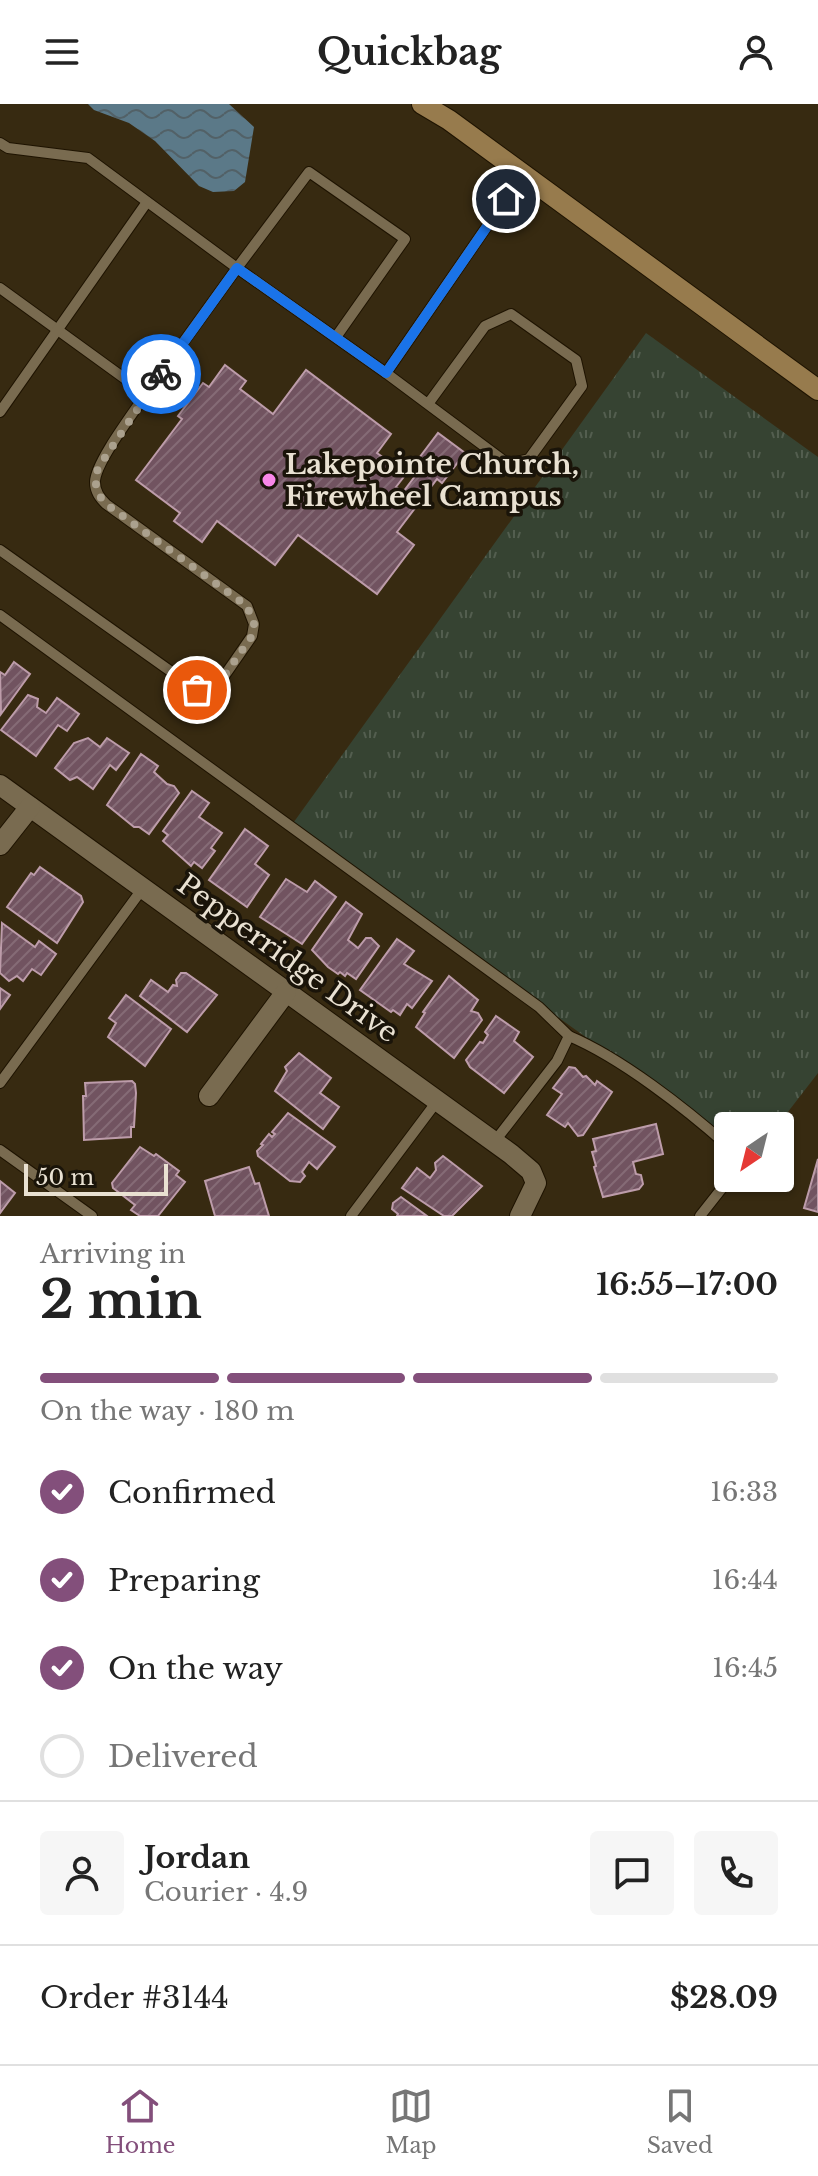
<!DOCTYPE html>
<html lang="en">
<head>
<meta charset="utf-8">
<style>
	body { margin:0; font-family:"Libre Baskerville",serif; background:#f6f6f6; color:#222; height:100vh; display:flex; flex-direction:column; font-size:30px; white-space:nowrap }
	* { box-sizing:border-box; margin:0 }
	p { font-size:26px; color:#767676 }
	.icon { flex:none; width:44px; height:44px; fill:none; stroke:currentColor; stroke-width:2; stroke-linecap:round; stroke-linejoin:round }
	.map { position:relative; height:1112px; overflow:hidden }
	.drawer { display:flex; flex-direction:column; background:#fff; flex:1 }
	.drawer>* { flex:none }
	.needle { width:52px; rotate:215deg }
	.controls { position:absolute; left:714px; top:1008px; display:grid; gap:16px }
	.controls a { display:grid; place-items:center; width:80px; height:80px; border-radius:8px; background:#fff; box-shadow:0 2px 6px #0004; font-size:40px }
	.scale { position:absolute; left:24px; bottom:20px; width:144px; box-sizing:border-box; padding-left:8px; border:4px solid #e9e1d2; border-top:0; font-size:22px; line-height:28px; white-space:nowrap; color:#e9e1d2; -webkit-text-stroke:6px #1a1409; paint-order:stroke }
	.pin { position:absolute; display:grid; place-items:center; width:68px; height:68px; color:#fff; margin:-34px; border:4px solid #fff; border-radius:50%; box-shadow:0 2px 8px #0007 }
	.courier { position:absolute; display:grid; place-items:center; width:80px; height:80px; margin:-40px; border:6px solid #1a73e8; border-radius:50%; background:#fff; color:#222; box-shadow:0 2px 10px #0007 }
	.overview em { font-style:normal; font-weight:700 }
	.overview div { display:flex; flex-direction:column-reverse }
	.overview { display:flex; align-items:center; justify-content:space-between; height:136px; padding:0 40px }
	h1 { font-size:52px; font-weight:700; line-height:60px }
	.bar { display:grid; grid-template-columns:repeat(4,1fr); gap:12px 8px; align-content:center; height:96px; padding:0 40px }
	.bar i { height:10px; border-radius:6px; background:#e0e0e0 }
	.bar .on { background:#834f7b }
	.bar p { grid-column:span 4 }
	.line { display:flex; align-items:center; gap:20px; padding:0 40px; border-top:2px solid #e0e0e0 }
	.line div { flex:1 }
	.round { display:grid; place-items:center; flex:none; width:84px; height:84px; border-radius:8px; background:#f6f6f6 }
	ol { padding:0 40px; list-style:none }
	li { display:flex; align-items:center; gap:24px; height:88px }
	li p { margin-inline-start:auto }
	li .icon { padding:8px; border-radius:50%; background:#834f7b; color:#fff; stroke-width:4 }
	li:last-child { color:#767676 }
	li i { width:44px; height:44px; border:4px solid #e0e0e0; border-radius:50% }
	header { display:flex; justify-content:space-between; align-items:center; height:104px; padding:0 40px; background:#fff; font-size:36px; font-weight:700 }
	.dock { display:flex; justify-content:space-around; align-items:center; height:112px; border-top:2px solid #e0e0e0; background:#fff; font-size:22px; color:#767676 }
	.dock a { display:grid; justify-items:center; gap:4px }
	.dock .on { color:#834f7b }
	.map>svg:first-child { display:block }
</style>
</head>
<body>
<header><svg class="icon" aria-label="menu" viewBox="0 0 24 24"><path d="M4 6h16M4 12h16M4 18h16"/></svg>Quickbag<svg class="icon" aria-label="person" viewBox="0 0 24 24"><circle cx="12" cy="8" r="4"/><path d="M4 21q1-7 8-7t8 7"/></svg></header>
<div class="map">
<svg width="818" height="1112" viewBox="0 0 818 1112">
	<defs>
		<pattern id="grass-tufts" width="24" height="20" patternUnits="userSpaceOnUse" patternTransform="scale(2)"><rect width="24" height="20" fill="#364332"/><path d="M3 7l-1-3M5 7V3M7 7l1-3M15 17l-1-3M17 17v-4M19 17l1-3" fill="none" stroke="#535e4f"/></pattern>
		<pattern id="water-waves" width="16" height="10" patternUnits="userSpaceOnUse" patternTransform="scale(2)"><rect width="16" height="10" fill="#5b7988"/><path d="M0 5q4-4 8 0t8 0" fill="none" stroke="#526167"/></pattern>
		<pattern id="building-hatch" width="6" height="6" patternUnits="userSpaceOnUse" patternTransform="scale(2)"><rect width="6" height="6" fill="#715360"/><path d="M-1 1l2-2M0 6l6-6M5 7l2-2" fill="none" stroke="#856b76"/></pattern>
	</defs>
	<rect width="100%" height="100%" fill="#372a11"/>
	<path fill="url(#grass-tufts)" d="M 646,229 L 818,353 L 818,969 L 777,1022 L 728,1022 L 728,1035 L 291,722 Z"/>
	<path fill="url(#water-waves)" d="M 88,0 L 229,0 L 254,23 L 245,78 L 234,87 L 213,88 L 199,82 L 155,37 L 129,19 L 94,6 Z"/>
	<g fill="url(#building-hatch)" stroke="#bd9caa" stroke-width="2">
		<path d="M 225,261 L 246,277 L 240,285 L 273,310 L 306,266 L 391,330 L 377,349 L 406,370 L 396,383 L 403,388 L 422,363 L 416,358 L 438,329 L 465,349 L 442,379 L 437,375 L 397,428 L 414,441 L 377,490 L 298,431 L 275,461 L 217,417 L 202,438 L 174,417 L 180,409 L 136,376 L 182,315 L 178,312 L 203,279 L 209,283 Z"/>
		<path d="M 14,558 L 30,570 L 1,610 L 0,568 L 5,571 Z"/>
		<path d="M 28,591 L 38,595 L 37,603 L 46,609 L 57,594 L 79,610 L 67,627 L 58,621 L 36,652 L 1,626 Z"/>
		<path d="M 88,634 L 100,643 L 107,634 L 129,649 L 116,666 L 110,661 L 93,685 L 77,673 L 70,676 L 55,664 L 74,639 Z"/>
		<path d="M 141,650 L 158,662 L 154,668 L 167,680 L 174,682 L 179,689 L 149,730 L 139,723 L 134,723 L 107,701 Z"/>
		<path d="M 192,687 L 209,699 L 199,713 L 222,729 L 211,744 L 215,747 L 202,764 L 194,758 L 191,762 L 163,737 L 168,731 L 163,727 Z"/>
		<path d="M 245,725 L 268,742 L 255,760 L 269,771 L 247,803 L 209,776 Z"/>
		<path d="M 40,763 L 81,792 L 83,798 L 57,839 L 7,803 L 31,769 L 34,771 Z"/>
		<path d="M 286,775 L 307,788 L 315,777 L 336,793 L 302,840 L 260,813 Z"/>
		<path d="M 346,798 L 362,810 L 348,836 L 358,844 L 366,834 L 371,834 L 379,842 L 356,875 L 347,869 L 345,872 L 340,868 L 338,870 L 328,863 L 312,846 Z"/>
		<path d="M 2,819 L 35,843 L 39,837 L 56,850 L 41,871 L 32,865 L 23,877 L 17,872 L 9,877 L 0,869 Z"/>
		<path d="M 397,835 L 414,847 L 404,860 L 432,877 L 412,904 L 407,900 L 400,911 L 393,906 L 391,908 L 360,886 Z"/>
		<path d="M 181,869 L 186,869 L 217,891 L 187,928 L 140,892 L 151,876 L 168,888 L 173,881 L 177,882 L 176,876 Z"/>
		<path d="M 449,872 L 478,896 L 471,907 L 478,909 L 482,916 L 454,954 L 416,923 L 425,909 L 423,908 Z"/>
		<path d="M 0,884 L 10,891 L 0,905 Z"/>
		<path d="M 126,891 L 171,925 L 145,962 L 108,933 L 116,919 L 109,914 Z"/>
		<path d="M 496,912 L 519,928 L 514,937 L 533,953 L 504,989 L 470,963 L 466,956 L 480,938 L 483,939 L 488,931 L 485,928 Z"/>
		<path d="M 299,949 L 331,974 L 320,989 L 339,1003 L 323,1025 L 275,987 L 287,967 L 285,963 Z"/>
		<path d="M 569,963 L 575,964 L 583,973 L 586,972 L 595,981 L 597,977 L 612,988 L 583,1031 L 578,1032 L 568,1019 L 565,1023 L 547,1011 L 562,990 L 553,984 Z"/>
		<path d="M 132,977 L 135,980 L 136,989 L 134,1023 L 131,1023 L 131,1033 L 84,1036 L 83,992 L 86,992 L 85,979 Z"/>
		<path d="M 288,1009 L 335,1043 L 317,1065 L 309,1058 L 302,1068 L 305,1072 L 300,1078 L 290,1077 L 258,1052 L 257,1047 L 263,1041 L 261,1040 L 269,1030 L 272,1033 L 275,1030 L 272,1028 Z"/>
		<path d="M 656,1020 L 663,1050 L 633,1058 L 636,1070 L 641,1071 L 643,1080 L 639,1085 L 603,1093 L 594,1063 L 596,1062 L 592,1048 L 596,1047 L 593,1035 Z"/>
		<path d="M 140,1043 L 154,1052 L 156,1050 L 179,1067 L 176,1071 L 185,1078 L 158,1112 L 140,1112 L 131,1106 L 135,1101 L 113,1084 L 112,1079 Z"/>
		<path d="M 443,1052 L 482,1082 L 452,1112 L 444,1112 L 402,1084 L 417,1064 L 430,1074 L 436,1066 L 435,1059 Z"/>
		<path d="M 818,1055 L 818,1108 L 804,1104 Z"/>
		<path d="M 249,1063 L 255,1080 L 259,1079 L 269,1112 L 215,1112 L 205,1077 Z"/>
		<path d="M 0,1077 L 15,1089 L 0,1109 Z"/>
		<path d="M 401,1093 L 427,1112 L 397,1112 L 398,1110 L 392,1105 L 393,1099 Z"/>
	</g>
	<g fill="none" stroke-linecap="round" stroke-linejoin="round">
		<g stroke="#1e1300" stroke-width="12">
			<g id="lane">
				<path d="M 0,39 L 8,44 L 88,54 L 237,164 L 309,68 L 405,135 L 336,233"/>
				<path d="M 0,184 L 146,290 L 237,164 L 386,269 L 523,70"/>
				<path d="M 386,269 L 508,360 L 529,355 L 582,282 L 576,256 L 511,210 L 485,222 L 428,300"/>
				<path d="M 0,308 L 147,98"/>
				<path d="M 0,446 L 197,586 L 209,586 L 218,581 L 252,532 L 254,520 L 247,502 L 106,400 C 100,394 95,388 95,378 C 95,359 134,308 146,290"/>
				<path d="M 0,511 L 539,903 L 569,932 L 557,957 L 495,1037"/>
				<path d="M 569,932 C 621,954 685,1004 728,1042"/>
				<path d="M 0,979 L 143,784"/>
				<path d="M 0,1046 L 92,1112"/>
				<path d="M 351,1112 L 438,996"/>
				<path d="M 700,1112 L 730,1074"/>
			</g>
		</g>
		<g stroke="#1e1300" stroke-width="22">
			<g id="street">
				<path d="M 0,681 L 511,1050 L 531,1067 L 536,1079 L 520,1112"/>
				<path d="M 0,741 L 30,703"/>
				<path d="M 209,992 L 286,888"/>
			</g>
		</g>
		<g stroke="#1e1300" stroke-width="22">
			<path id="secondary" d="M 422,0 L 449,16 L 818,286"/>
		</g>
		<use href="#lane" stroke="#796b50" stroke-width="10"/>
		<use href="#street" stroke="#796b50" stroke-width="20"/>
		<use href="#secondary" stroke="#977b4d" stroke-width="20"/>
	</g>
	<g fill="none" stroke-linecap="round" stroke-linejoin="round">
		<path stroke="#aba18e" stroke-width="8" stroke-dasharray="0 14.4" d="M 161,270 L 98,364 C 94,379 95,388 106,400 L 247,502 L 254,520 L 252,532 L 218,581 L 209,586 L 197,586"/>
		<path stroke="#1a73e8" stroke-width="10" d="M 161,270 L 237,164 L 386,269 L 506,95"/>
	</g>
	<circle fill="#f987e8" stroke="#1a1409" stroke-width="3" cx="269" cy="376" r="8"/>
	<g text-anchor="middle" stroke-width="7" stroke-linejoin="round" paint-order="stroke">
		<g font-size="28" font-weight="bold" fill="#e9e1d2" stroke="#1a1409" text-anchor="start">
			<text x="285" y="370">Lakepointe Church,<tspan x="285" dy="32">Firewheel Campus</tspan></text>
		</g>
		<g font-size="28" fill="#e9e1d2" stroke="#1a1409">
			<text transform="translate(288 854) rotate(36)" y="10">Pepperridge Drive</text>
		</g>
	</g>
</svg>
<div class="controls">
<a><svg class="needle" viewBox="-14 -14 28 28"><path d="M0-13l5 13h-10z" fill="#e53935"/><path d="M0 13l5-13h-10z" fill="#767676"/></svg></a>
</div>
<div class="scale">50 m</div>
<div class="pin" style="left:197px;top:586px;background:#ea580c"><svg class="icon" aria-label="bag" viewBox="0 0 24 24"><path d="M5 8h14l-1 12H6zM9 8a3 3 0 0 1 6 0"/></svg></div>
<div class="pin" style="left:506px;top:95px;background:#1f2937"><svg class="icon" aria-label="home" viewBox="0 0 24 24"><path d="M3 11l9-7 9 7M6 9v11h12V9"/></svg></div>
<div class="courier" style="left:161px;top:270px"><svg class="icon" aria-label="bike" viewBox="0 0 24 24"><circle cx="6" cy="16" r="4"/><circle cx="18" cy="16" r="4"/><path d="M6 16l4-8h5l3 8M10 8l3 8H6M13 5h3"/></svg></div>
</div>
<section class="drawer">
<div class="overview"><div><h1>2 min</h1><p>Arriving in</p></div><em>16:55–17:00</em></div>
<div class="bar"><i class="on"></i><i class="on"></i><i class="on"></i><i></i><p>On the way · 180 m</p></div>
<ol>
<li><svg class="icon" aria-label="check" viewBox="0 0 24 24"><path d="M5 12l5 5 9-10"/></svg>Confirmed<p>16:33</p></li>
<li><svg class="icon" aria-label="check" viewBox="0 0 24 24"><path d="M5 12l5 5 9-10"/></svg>Preparing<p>16:44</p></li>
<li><svg class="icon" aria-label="check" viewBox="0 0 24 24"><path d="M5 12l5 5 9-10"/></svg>On the way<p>16:45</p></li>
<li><i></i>Delivered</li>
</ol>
<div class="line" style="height:144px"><a class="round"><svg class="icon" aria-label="person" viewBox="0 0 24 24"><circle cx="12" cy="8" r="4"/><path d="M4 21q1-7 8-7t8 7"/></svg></a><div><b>Jordan</b><p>Courier · 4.9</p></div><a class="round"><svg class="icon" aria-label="chat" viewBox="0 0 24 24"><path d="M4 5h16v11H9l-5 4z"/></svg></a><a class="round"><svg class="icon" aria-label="phone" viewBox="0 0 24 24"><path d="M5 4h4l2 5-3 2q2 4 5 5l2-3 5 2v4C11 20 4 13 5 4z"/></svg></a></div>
<div class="line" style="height:104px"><div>Order #3144</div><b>$28.09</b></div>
</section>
<nav class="dock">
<a class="on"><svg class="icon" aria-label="home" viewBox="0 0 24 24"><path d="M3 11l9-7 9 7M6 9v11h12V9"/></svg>Home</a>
<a><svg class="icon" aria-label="map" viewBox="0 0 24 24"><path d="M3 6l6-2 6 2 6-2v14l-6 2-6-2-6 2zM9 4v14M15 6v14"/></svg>Map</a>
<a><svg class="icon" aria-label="saved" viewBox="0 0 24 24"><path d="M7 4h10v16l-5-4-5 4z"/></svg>Saved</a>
</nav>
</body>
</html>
